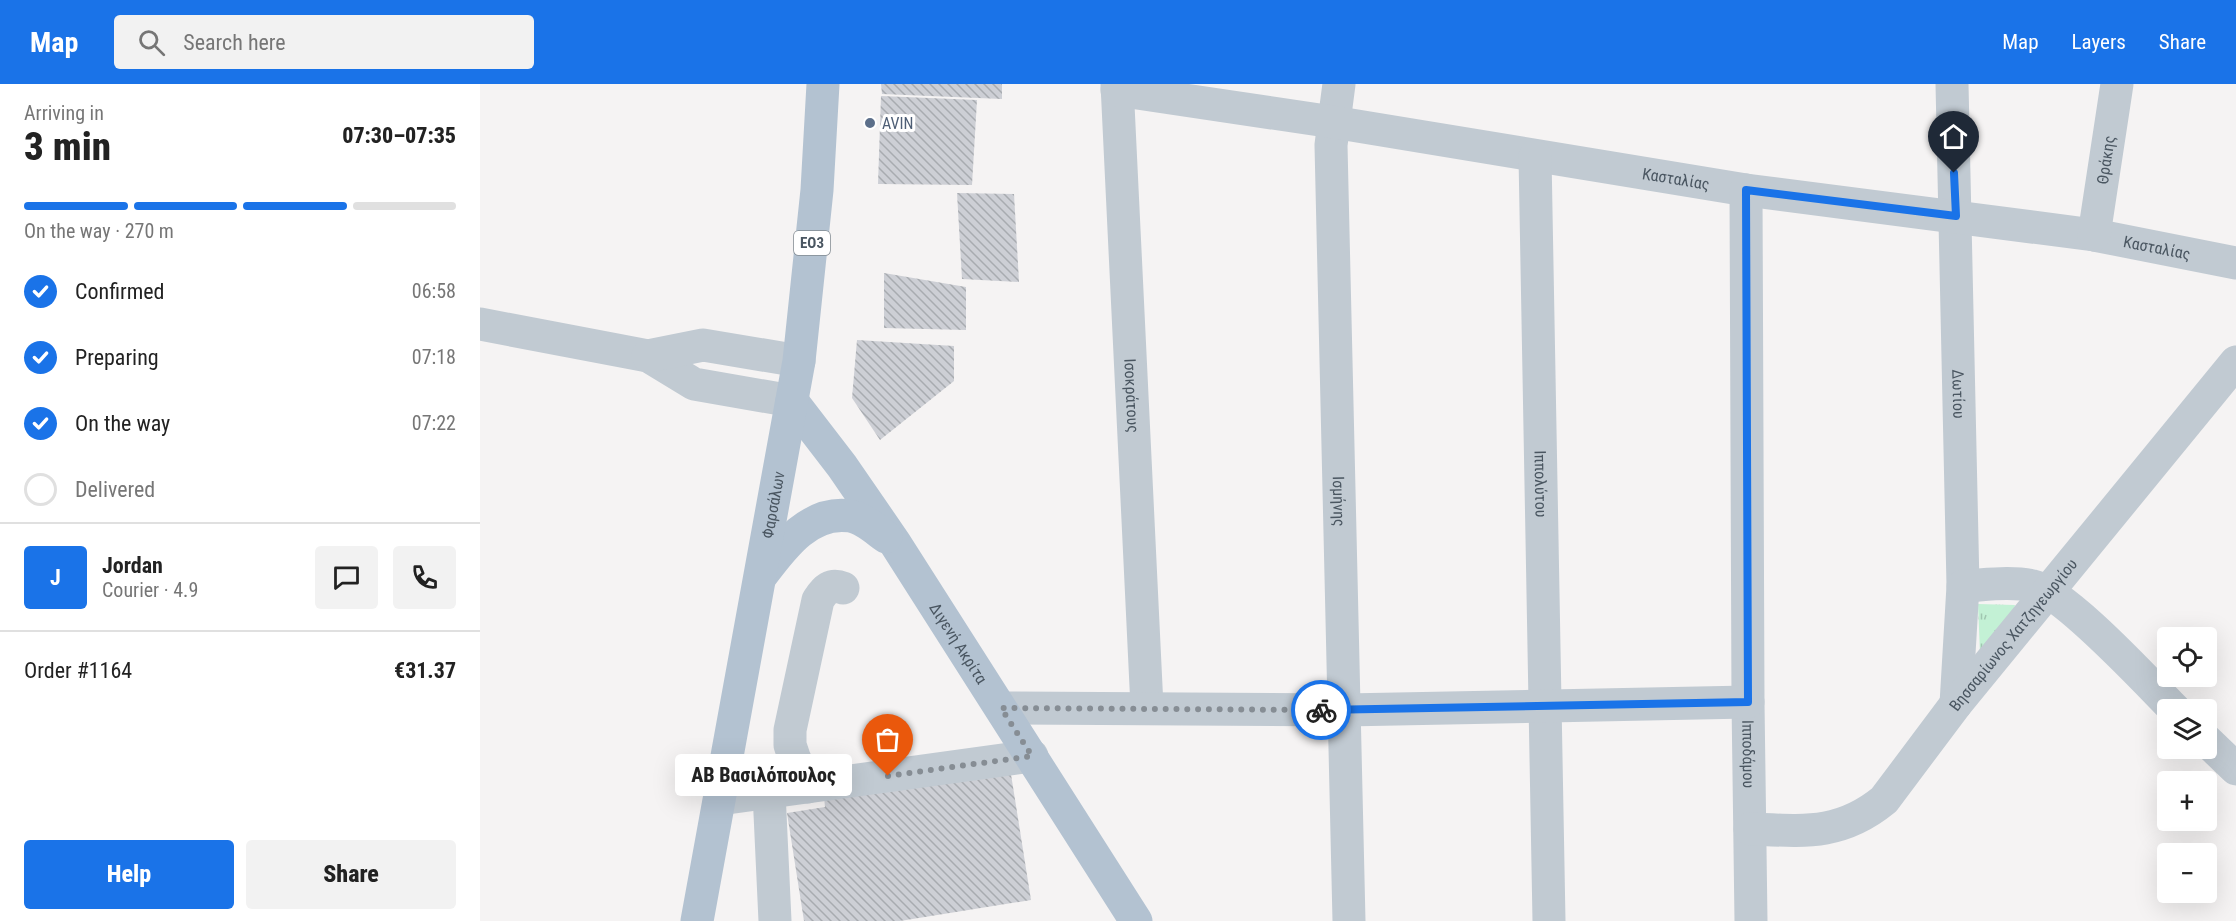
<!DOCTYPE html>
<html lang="en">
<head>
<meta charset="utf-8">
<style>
	body { margin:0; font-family:"Roboto Condensed",sans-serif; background:#f2f2f2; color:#222; height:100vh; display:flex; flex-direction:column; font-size:22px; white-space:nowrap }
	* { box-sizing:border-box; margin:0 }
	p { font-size:20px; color:#767676 }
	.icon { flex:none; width:33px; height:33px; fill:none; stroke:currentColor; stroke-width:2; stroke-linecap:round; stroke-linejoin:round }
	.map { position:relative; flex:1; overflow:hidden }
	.sheet { display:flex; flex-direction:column; background:#fff; width:480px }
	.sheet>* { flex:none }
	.controls { position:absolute; left:1677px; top:543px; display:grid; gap:12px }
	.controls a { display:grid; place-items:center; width:60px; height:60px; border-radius:6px; background:#fff; box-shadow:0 6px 24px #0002; font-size:30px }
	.pin { position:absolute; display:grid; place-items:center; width:51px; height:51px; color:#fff; margin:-62px -26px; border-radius:50% 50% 50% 0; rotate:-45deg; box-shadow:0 0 6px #0007 }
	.pin .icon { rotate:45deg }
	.courier { position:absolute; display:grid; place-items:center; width:60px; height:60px; margin:-30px; border:4px solid #1a73e8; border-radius:50%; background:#fff; color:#222; box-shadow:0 2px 8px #0007 }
	.bubble { position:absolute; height:42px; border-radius:6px; background:#fff; box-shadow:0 6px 24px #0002; font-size:20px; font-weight:800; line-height:42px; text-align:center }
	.overview em { font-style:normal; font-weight:800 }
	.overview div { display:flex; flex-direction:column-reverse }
	.overview { display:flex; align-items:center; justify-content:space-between; height:102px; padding:0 24px }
	h1 { font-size:39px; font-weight:800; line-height:45px }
	.bar { display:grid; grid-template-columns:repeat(4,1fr); gap:9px 6px; align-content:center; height:72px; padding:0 24px }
	.bar i { height:8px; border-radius:4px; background:#e0e0e0 }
	.bar .current { background:#1a73e8 }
	.bar p { grid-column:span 4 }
	.line { display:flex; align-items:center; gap:15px; padding:0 24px; border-top:2px solid #e0e0e0 }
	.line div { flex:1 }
	.round { display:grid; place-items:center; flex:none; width:63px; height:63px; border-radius:6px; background:#f2f2f2 }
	ol { padding:0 24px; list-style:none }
	li { display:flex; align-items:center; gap:18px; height:66px }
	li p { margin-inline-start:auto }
	li .icon { padding:6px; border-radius:50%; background:#1a73e8; color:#fff; stroke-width:4 }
	li:last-child { color:#767676 }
	li i { width:33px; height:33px; border:3px solid #e0e0e0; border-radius:50% }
	.action { display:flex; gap:12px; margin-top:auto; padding:12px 24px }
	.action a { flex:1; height:69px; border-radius:6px; background:#1a73e8; color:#fff; font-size:24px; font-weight:800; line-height:69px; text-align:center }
	.action a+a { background:#f2f2f2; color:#222 }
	header { display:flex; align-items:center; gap:36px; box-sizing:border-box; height:84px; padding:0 30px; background:#1a73e8; color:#fff }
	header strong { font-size:28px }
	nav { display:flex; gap:33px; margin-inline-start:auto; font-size:21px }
	.search { width:420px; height:54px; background:#f2f2f2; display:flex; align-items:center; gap:15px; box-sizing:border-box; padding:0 21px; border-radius:6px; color:#767676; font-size:22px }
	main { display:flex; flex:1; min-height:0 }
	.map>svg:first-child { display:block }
</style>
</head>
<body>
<header>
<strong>Map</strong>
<div class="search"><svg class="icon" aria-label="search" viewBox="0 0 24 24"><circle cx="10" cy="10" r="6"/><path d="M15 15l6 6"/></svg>Search here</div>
<nav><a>Map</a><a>Layers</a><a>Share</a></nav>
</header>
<main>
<section class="sheet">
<div class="overview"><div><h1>3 min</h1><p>Arriving in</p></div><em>07:30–07:35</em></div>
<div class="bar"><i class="current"></i><i class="current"></i><i class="current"></i><i></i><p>On the way · 270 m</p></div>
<ol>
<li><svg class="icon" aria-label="check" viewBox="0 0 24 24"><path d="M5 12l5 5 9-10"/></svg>Confirmed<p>06:58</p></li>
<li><svg class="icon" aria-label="check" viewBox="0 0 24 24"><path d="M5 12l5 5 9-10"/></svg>Preparing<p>07:18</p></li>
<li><svg class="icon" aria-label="check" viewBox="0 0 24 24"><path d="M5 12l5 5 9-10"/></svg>On the way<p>07:22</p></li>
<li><i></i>Delivered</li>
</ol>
<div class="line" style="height:108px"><b class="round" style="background:#1a73e8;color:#fff">J</b><div><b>Jordan</b><p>Courier · 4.9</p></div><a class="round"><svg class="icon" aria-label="chat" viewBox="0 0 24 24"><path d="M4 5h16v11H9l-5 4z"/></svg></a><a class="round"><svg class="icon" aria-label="phone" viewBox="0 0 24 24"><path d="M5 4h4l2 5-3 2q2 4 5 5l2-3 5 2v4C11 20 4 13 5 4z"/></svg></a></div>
<div class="line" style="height:78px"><div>Order #1164</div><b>€31.37</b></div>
<div class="action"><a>Help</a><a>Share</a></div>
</section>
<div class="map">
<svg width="1756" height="837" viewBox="0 0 1756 837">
	<defs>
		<pattern id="grass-tufts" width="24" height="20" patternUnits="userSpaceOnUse" patternTransform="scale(1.5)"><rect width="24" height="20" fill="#c3f1d5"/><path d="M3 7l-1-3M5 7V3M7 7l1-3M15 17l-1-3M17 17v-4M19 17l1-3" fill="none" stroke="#a0c6b0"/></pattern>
		<pattern id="building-back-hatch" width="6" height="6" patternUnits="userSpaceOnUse" patternTransform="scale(1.5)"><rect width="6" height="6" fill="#cdcfd5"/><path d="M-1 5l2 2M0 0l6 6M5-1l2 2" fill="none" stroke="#a8abb0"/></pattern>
	</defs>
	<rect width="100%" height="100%" fill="#f5f3f3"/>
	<path fill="url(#grass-tufts)" d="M 1498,520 L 1535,521 L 1534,525 L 1500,569 Z"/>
	<g fill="url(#building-back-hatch)">
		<path d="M 401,0 L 522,0 L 522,15 L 402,10 Z"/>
		<path d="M 401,12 L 497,16 L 492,101 L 398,100 Z"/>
		<path d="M 477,109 L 534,110 L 539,198 L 482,195 Z"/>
		<path d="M 404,189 L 486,203 L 486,246 L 404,244 Z"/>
		<path d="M 377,256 L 474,262 L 474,297 L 400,356 L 372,314 Z"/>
		<path d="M 530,684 L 551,816 L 420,837 L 324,837 L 307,729 L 345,723 L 344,713 Z"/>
	</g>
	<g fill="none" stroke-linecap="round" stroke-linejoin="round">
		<g stroke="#c1cad2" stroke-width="33">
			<path id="s1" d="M 637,0 L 667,623"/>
			<path id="s2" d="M 859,0 L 851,61 L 869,837"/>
			<path id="s3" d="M 1472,0 L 1483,502 L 1476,620"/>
			<path id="s4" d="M 637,6 L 853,38 L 1266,106 L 1614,151 L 1756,179"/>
			<path id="s5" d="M 1055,72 L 1069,837"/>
			<path id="s6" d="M 1266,106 L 1268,618 L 1271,837"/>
			<path id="s7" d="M 1614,151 L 1637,0"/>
			<path d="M 0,240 L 168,272 L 214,300 L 312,317"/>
			<path d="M 168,272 L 223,261 L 319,277"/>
			<path d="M 1483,502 C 1505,501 1531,497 1553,502 C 1585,508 1668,599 1695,626"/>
			<path d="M 521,624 L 865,626 L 1268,618"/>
			<path d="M 1726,656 L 1756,685"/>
			<path d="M 327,703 L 314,673 L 310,661 L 310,646 L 338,516 C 345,505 351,499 363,504"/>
			<path d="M 289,708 L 295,837"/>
			<path d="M 240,715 L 552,672"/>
			<path id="s8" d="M 1270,745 C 1323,747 1360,752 1404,716 L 1476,620 L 1756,278"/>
		</g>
		<g stroke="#b3c2d1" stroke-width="33">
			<path id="s9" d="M 312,317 L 362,382 L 415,459 L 656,837"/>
			<path d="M 281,492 C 302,464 329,426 370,432 C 383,434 395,445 406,453"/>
			<path id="s10" d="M 217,837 L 319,277 L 337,106 L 343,0"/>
		</g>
	</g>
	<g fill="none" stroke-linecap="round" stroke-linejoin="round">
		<path stroke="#868d94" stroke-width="6" stroke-dasharray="0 10.8" d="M 408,692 L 552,672 L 521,624 L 841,626"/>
		<path stroke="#1a73e8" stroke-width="8" d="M 841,626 L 1268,618 L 1266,106 L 1476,132 L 1474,89"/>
	</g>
	<circle fill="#5c6f8a" stroke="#fff" stroke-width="2" cx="390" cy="39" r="6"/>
	<g text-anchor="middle" stroke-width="6" stroke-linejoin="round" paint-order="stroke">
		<rect fill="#fff" stroke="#808990" stroke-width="1.5" x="314" y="147" width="36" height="24" rx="4.5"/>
		<g font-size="15" font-weight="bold" fill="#4a5661">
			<text x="332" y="164">ΕΟ3</text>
		</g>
		<g font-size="16" fill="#4e5e75" stroke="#fff" text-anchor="start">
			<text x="402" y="45">AVIN</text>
		</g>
		<g font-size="16" fill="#4a5661" stroke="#fff">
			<text dy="6" stroke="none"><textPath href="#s7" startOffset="76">Θράκης</textPath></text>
			<text dy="6" stroke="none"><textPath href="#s4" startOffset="566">Κασταλίας</textPath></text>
			<text dy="6" stroke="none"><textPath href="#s4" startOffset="1052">Κασταλίας</textPath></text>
			<text dy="6" stroke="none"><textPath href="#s3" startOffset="310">Δωτίου</textPath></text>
			<text dy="6" stroke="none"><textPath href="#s1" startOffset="312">Ισοκράτους</textPath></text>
			<text dy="6" stroke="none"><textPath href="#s5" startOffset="328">Ιππολύτου</textPath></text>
			<text dy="6" stroke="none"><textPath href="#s2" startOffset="418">Ισμήνης</textPath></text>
			<text dy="6" stroke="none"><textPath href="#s10" startOffset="423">Φαρσάλων</textPath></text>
			<text dy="6" stroke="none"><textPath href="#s8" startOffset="351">Βησσαρίωνος Χατζηγεωργίου</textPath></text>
			<text dy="6" stroke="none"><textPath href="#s9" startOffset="294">Διγενή Ακρίτα</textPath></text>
			<text dy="6" stroke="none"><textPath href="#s6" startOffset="564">Ιπποδάμου</textPath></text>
		</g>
	</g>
</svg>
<div class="controls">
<a><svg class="icon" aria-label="locate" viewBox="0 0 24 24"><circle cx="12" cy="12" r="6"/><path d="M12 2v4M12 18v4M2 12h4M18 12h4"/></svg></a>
<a><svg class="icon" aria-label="layers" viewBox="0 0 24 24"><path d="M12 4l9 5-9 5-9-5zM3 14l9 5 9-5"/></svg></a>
<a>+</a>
<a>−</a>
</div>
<div class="pin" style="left:408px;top:692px;background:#ea580c"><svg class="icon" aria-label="bag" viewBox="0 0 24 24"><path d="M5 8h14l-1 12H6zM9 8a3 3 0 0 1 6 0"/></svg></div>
<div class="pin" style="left:1474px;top:89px;background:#1f2937"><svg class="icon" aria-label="home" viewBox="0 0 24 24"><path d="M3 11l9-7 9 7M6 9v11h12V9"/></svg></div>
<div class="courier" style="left:841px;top:626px"><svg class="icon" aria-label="bike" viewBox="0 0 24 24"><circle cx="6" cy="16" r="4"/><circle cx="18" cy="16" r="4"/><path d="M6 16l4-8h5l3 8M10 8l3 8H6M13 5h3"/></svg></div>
<div class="bubble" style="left:195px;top:670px;width:177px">ΑΒ Βασιλόπουλος</div>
</div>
</main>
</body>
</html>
